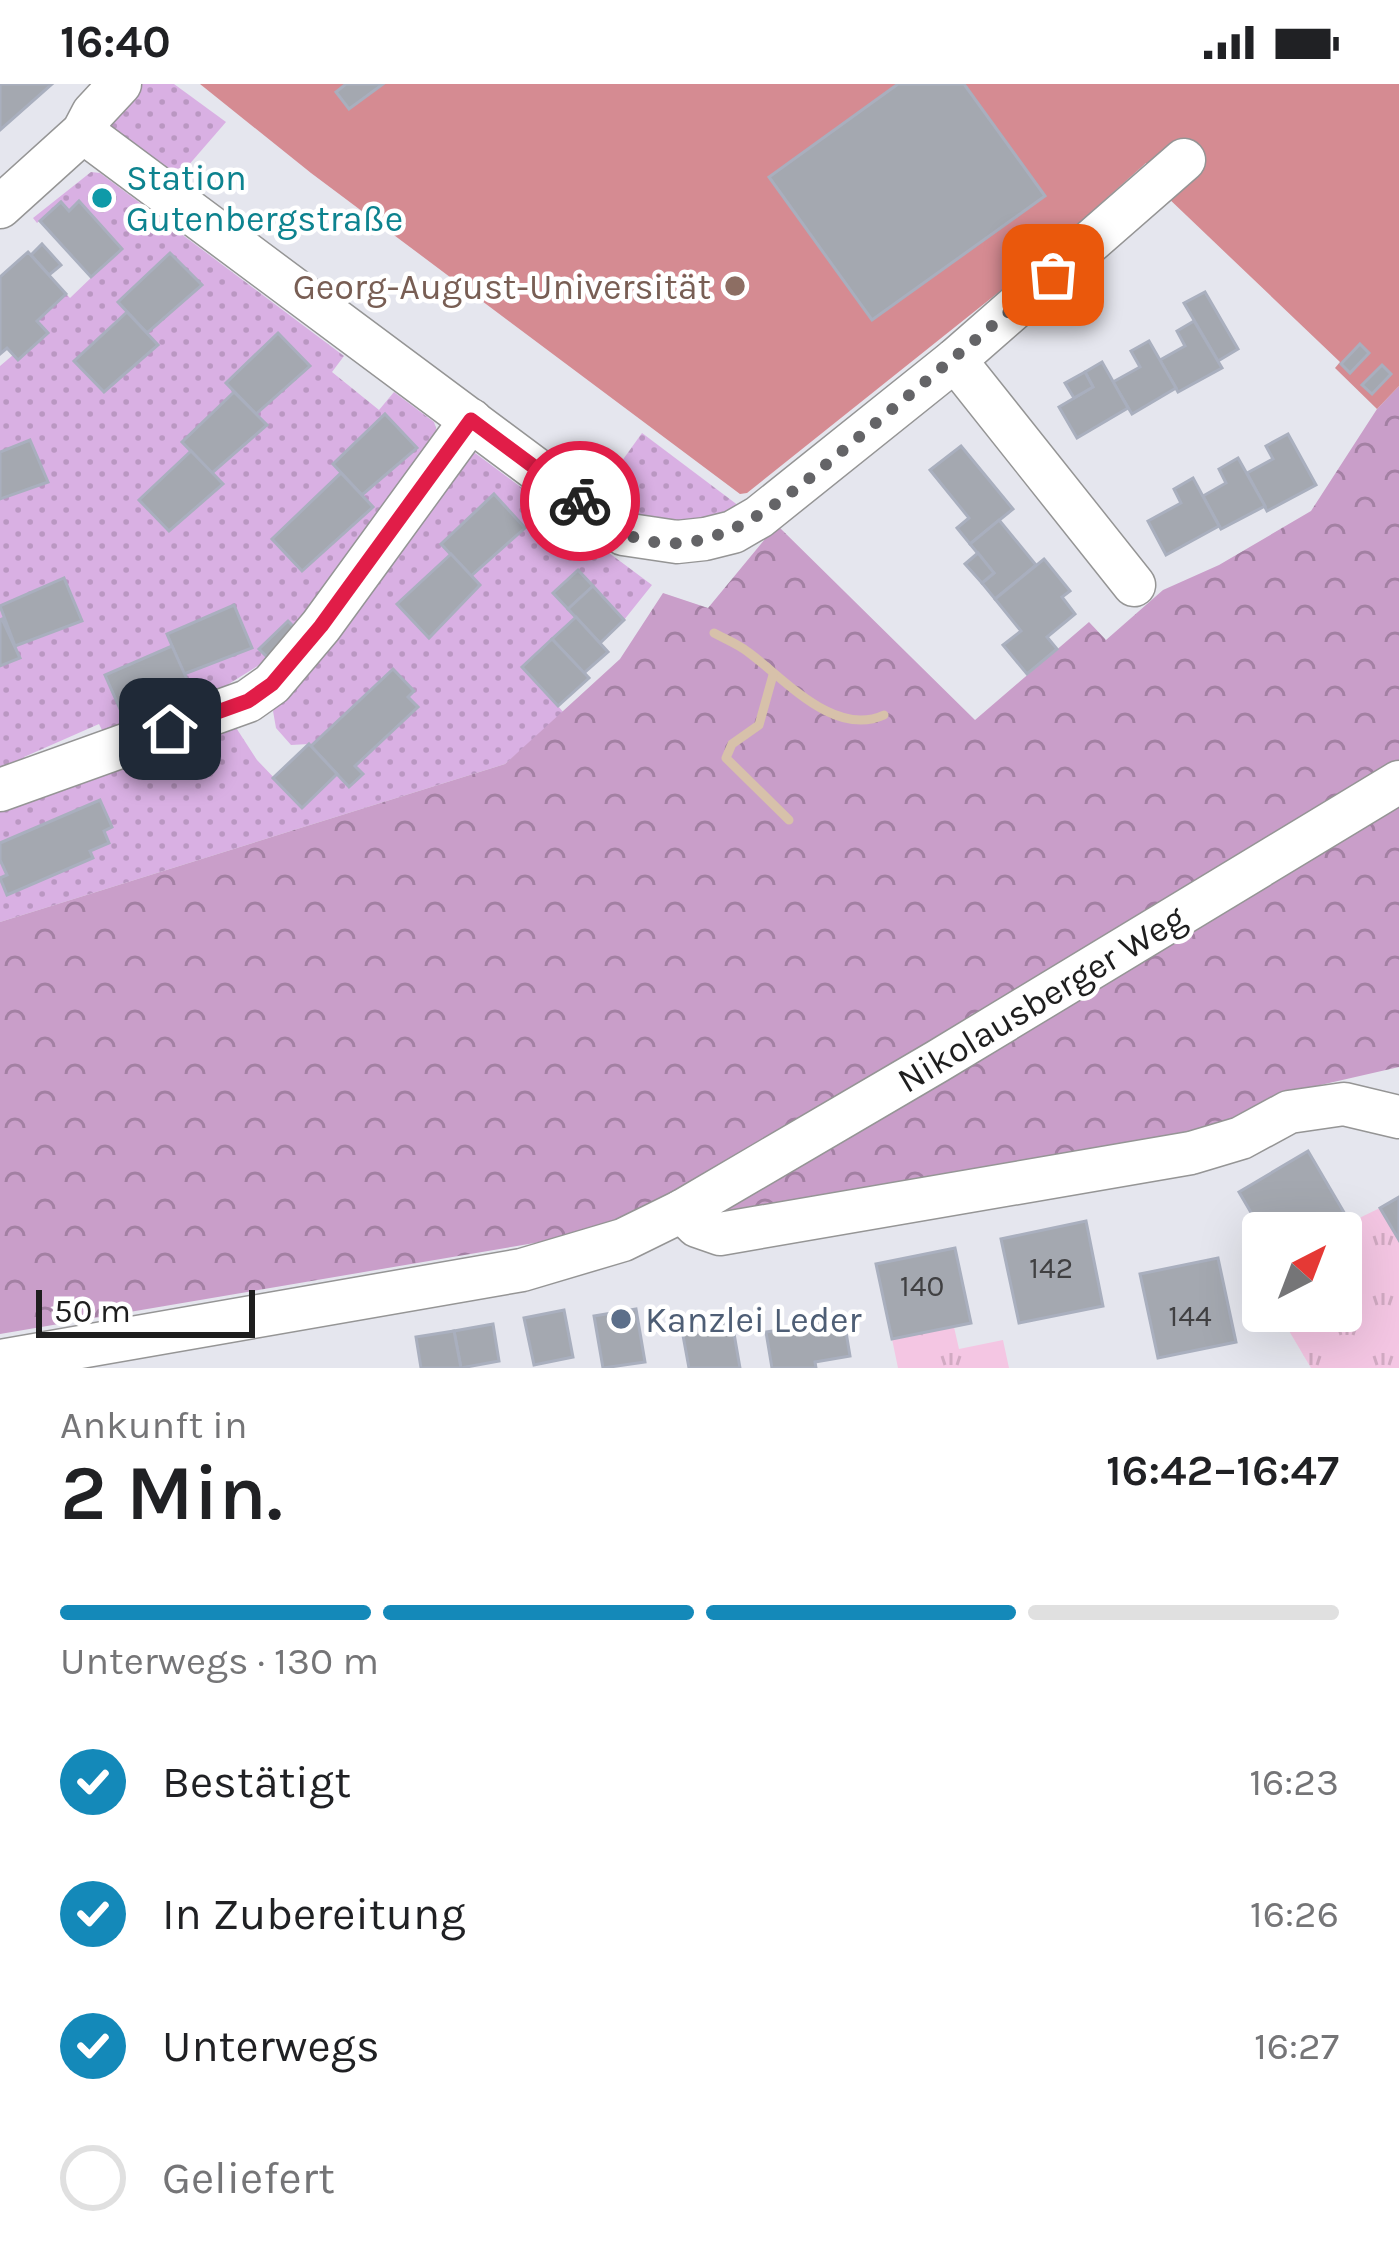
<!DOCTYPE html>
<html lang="de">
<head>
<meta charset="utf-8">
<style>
	body { margin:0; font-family:Karla,sans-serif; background:#f2f2f2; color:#202124; height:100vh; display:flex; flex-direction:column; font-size:45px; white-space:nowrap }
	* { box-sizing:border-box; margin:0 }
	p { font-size:39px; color:#757577 }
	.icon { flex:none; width:66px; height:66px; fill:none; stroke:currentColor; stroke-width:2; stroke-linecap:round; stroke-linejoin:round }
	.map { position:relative; height:1284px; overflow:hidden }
	.sheet { display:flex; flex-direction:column; background:#fff; flex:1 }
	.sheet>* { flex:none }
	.needle { width:78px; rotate:42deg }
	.tools { position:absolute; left:1242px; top:1128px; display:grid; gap:24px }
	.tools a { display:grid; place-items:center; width:120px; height:120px; border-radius:12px; background:#fff; box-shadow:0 12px 48px #0002; font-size:60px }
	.scale { position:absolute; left:36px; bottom:30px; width:219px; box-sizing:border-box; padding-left:12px; border:6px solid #1e1e1e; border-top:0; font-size:33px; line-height:42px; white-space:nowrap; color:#1e1e1e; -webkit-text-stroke:9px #fff; paint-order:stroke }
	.pin { position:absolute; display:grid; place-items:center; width:102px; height:102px; color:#fff; margin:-51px; border-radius:24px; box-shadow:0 6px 18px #0006 }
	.courier { position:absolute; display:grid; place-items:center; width:120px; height:120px; margin:-60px; border:9px solid #e11d48; border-radius:50%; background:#fff; color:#222; box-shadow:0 3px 15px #0007 }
	.head em { font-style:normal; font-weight:600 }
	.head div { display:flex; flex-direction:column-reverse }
	.head { display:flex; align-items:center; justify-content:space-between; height:204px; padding:0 60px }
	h1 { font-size:78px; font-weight:600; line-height:90px }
	.bar { display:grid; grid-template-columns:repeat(4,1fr); gap:18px 12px; align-content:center; height:144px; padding:0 60px }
	.bar i { height:15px; border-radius:9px; background:#e0e0e0 }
	.bar .selected { background:#1489b9 }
	.bar p { grid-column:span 4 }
	ol { padding:0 60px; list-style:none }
	li { display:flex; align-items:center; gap:36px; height:132px }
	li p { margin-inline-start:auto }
	li .icon { padding:12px; border-radius:50%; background:#1489b9; color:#fff; stroke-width:4 }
	li:last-child { color:#757577 }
	li i { width:66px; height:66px; border:6px solid #e0e0e0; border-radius:50% }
	.status { display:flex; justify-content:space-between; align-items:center; height:84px; padding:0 60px; background:#fff; direction:ltr }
	.status svg { height:33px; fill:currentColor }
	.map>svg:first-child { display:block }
</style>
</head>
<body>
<div class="status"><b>16:40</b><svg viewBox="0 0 49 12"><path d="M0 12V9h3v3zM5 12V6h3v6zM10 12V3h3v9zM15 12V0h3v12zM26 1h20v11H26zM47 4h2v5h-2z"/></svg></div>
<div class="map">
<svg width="1399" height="1284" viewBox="0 0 1399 1284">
	<defs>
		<pattern id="grass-dots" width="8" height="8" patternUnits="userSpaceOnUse" patternTransform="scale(3)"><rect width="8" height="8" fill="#d9b0e3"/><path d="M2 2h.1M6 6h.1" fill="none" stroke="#ba97c2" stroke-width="1.8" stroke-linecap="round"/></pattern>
		<pattern id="forest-crowns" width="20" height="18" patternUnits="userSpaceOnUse" patternTransform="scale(3)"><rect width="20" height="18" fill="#c99ec9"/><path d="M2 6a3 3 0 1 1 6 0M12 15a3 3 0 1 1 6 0" fill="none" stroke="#a380a3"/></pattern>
		<pattern id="park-tufts" width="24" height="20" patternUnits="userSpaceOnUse" patternTransform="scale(3)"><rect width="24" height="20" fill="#f4c6e3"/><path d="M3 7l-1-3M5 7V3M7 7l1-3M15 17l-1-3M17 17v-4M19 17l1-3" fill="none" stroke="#d1aac2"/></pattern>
	</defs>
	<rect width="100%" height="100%" fill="#e5e6ee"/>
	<g fill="url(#grass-dots)">
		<path d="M 138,0 L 174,0 L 226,38 L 187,83 L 169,86 L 102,36 Z"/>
		<path d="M 91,88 L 100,89 L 344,272 L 332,288 L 379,326 L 394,308 L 434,338 L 438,350 L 298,547 L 287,537 L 259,564 L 269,575 L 203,616 L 106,654 L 99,640 L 24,673 L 27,682 L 0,692 L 0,282 L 13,271 L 19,276 L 47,250 L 37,237 L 66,210 L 70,214 L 121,165 L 79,118 L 69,127 L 60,118 L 37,139 L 33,134 Z"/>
		<path d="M 642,349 L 743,425 L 723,435 L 641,439 L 599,409 Z"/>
		<path d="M 471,366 L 652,501 L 624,536 L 593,502 L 569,526 L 608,568 L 585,589 L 589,594 L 558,622 L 564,629 L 505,680 L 0,838 L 0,718 L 233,639 L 257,676 L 302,723 L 337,691 L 309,660 L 291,661 L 276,644 L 273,627 Z"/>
	</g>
	<path fill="url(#forest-crowns)" d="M 1399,302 L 1399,983 L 1303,1005 L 1236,1041 L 839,1119 L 552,1156 L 0,1250 L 0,838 L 505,680 L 620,575 L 663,509 L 708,524 L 765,455 L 780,444 L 975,636 L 1089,538 L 1106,556 L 1163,506 L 1219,481 L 1311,427 L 1377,325 Z"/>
	<g fill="url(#park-tufts)">
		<path d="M 1380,1124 L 1399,1156 L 1399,1284 L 1311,1284 L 1282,1235 L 1274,1239 L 1267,1227 L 1341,1227 L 1341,1149 L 1328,1149 Z"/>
		<path d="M 954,1243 L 959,1265 L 1003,1256 L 1009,1284 L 898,1284 L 892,1255 Z"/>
	</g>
	<path fill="#d58b92" d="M 200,0 L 1399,0 L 1399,302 L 1377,325 L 1335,284 L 1340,278 L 1165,111 L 1146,79 L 1024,188 L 747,409 L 740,410 L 311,89 Z"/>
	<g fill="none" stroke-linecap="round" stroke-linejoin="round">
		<g stroke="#d7c1aa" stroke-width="9">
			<path d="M 714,549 C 725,555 738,560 748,568 C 784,594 834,654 884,631"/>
			<path d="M 773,591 L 759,641 L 732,660 L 726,674 L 789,736"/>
		</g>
	</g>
	<g fill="#a4a8b0" stroke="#a9afbe" stroke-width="3">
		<path d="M 0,0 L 52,0 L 0,46 Z"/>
		<path d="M 346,0 L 383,0 L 349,25 L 336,8 Z"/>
		<path d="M 898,0 L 964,0 L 1045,112 L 872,236 L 769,93 Z"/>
		<path d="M 79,117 L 122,165 L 91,193 L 40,137 L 61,118 L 69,127 Z"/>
		<path d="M 42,160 L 61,181 L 49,191 L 31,171 Z"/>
		<path d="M 28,168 L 66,210 L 37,237 L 48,249 L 18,276 L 7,264 L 0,270 L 0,193 Z"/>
		<path d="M 170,169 L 202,201 L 147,249 L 118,218 Z"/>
		<path d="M 1205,208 L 1238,265 L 1218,277 L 1184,219 Z"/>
		<path d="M 127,228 L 158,261 L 104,308 L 74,277 Z"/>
		<path d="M 1194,237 L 1222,284 L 1178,308 L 1160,276 L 1185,262 L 1177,247 Z"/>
		<path d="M 278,249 L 310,282 L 256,330 L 226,299 Z"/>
		<path d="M 1149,257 L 1176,304 L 1132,330 L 1113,298 L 1140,283 L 1131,267 Z"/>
		<path d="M 1360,260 L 1369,269 L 1350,289 L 1341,280 Z"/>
		<path d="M 1102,278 L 1128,324 L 1077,354 L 1059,323 L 1093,303 L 1085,288 Z"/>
		<path d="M 1382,281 L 1391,290 L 1372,310 L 1362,301 Z"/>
		<path d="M 1085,288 L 1093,303 L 1074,314 L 1065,299 Z"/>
		<path d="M 234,308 L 267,341 L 212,389 L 182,358 Z"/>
		<path d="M 385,330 L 417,364 L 362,411 L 333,380 Z"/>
		<path d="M 1288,350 L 1316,401 L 1267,427 L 1247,389 L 1273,375 L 1266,362 Z"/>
		<path d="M 30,356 L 48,398 L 0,415 L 0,368 Z"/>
		<path d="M 961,362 L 1013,425 L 970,460 L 957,444 L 969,434 L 930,386 Z"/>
		<path d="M 191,367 L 223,400 L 169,447 L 139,416 Z"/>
		<path d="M 1238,374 L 1265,422 L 1221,445 L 1203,412 L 1226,399 L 1219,385 Z"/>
		<path d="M 341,389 L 373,423 L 302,487 L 272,455 Z"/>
		<path d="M 1193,394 L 1219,442 L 1166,471 L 1148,437 L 1181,419 L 1174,405 Z"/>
		<path d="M 494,410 L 525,444 L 471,492 L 441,460 Z"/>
		<path d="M 999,436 L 1036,481 L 995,515 L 982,499 L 994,489 L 970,460 Z"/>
		<path d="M 978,469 L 994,489 L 982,499 L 965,480 Z"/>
		<path d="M 451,470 L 480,501 L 429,554 L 397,520 Z"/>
		<path d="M 1044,475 L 1070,507 L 1062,513 L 1075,530 L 1047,553 L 1057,565 L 1027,590 L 1003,561 L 1021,547 L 995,515 Z"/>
		<path d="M 578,486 L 593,502 L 568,525 L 553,509 Z"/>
		<path d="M 64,494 L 82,537 L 15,562 L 0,522 Z"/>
		<path d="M 593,502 L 624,536 L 600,559 L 568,525 Z"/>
		<path d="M 234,521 L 252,564 L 184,590 L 167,550 Z"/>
		<path d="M 576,533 L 608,568 L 584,589 L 552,555 Z"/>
		<path d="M 2,535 L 20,574 L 0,582 L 0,536 Z"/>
		<path d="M 288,537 L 298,547 L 269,575 L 259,565 Z"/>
		<path d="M 552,555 L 589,594 L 558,622 L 522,583 Z"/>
		<path d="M 172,562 L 190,602 L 124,634 L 105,591 Z"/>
		<path d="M 393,585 L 414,607 L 408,613 L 418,623 L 355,682 L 363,690 L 349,703 L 311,662 Z"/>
		<path d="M 309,660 L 337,690 L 302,724 L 273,694 Z"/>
		<path d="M 100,716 L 112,743 L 104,747 L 109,759 L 90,767 L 93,774 L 7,811 L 0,794 L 7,791 L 0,776 L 0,759 Z"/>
		<path d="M 1308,1067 L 1349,1137 L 1328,1149 L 1263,1149 L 1239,1108 Z"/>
		<path d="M 1399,1113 L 1399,1156 L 1380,1124 Z"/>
		<path d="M 1086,1137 L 1103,1222 L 1019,1239 L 1001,1155 Z"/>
		<path d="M 955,1164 L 971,1239 L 892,1255 L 876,1180 Z"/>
		<path d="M 1218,1174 L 1236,1258 L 1158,1274 L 1140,1190 Z"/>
		<path d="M 636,1225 L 645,1278 L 603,1284 L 594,1232 Z"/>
		<path d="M 564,1226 L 573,1273 L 534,1281 L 524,1234 Z"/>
		<path d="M 844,1236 L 850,1272 L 815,1278 L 816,1284 L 772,1284 L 766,1248 Z"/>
		<path d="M 732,1238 L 740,1284 L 689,1284 L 682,1246 Z"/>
		<path d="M 493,1240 L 499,1277 L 461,1284 L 454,1247 Z"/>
		<path d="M 454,1247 L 461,1284 L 421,1284 L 416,1253 Z"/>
	</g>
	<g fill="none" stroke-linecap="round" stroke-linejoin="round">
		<g stroke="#959595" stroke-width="45">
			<g id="minor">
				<path d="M 83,48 L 623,450 L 677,458 L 705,455 L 733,448 L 759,433 L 955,276 L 1184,76"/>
				<path d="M 0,123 L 83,48 L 93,29 L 120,0"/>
				<path d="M 955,276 L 1134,501"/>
				<path d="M 0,706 L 248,617 L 272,600 L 321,542 L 471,336"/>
				<path d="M 682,1127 L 697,1142 L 720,1150 L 1191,1069 L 1241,1054 L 1289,1028 L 1344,1020 L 1399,1033"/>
				<path d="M 0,1277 L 522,1186 L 623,1156 L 682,1127 L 938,977 L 1399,698"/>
			</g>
		</g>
		<use href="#minor" stroke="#fff" stroke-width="42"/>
	</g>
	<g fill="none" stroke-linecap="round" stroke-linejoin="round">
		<path stroke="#646467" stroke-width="12" stroke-dasharray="0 21.6" d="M 580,417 C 594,428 609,444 625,450 C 696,479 759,435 811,393 L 1053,191"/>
		<path stroke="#e11d48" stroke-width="15" d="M 170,645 L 248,617 L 272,600 L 321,542 L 471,336 L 580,417"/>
	</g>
	<circle fill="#0f9aa8" stroke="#fff" stroke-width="4.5" cx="102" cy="114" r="12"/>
	<circle fill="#8d6e63" stroke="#fff" stroke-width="4.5" cx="735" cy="202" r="12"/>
	<circle fill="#5c6f8a" stroke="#fff" stroke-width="4.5" cx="621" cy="1235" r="12"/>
	<g text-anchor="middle" stroke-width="9" stroke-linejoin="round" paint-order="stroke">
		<g font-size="30" fill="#404042">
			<text x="1051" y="1194">142</text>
			<text x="922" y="1212">140</text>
			<text x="1190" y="1242">144</text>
		</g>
		<g font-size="36" fill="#0d838f" stroke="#fff" text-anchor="start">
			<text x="126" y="106">Station<tspan x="126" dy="41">Gutenbergstraße</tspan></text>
		</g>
		<g font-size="36" fill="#785e54" stroke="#fff" text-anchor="end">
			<text x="711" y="215">Georg-August-Universität</text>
		</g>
		<g font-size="36" fill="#1e1e1e" stroke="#fff">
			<text transform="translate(1041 914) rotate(-31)" y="13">Nikolausberger Weg</text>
		</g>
		<g font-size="36" fill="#4e5e75" stroke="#fff" text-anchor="start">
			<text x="645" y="1248">Kanzlei Leder</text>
		</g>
	</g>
</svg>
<div class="tools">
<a><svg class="needle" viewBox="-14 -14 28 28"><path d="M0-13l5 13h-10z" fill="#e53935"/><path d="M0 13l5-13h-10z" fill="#757577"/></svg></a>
</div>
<div class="scale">50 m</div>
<div class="pin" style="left:1053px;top:191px;background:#ea580c"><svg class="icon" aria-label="bag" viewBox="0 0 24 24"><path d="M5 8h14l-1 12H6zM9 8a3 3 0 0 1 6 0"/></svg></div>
<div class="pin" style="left:170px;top:645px;background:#1f2937"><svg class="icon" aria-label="home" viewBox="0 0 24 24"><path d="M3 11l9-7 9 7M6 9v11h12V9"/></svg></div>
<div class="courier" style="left:580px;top:417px"><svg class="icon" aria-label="bike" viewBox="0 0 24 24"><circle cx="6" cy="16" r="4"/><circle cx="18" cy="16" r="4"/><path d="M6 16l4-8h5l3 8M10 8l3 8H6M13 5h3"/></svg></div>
</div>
<section class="sheet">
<div class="head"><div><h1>2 Min.</h1><p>Ankunft in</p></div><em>16:42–16:47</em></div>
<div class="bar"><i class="selected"></i><i class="selected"></i><i class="selected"></i><i></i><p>Unterwegs · 130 m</p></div>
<ol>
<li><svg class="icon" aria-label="check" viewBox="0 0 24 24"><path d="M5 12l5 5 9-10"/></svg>Bestätigt<p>16:23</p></li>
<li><svg class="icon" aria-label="check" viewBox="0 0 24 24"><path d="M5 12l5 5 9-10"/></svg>In Zubereitung<p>16:26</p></li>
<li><svg class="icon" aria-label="check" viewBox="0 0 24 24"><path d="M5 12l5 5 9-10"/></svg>Unterwegs<p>16:27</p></li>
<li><i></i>Geliefert</li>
</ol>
</section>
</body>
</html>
